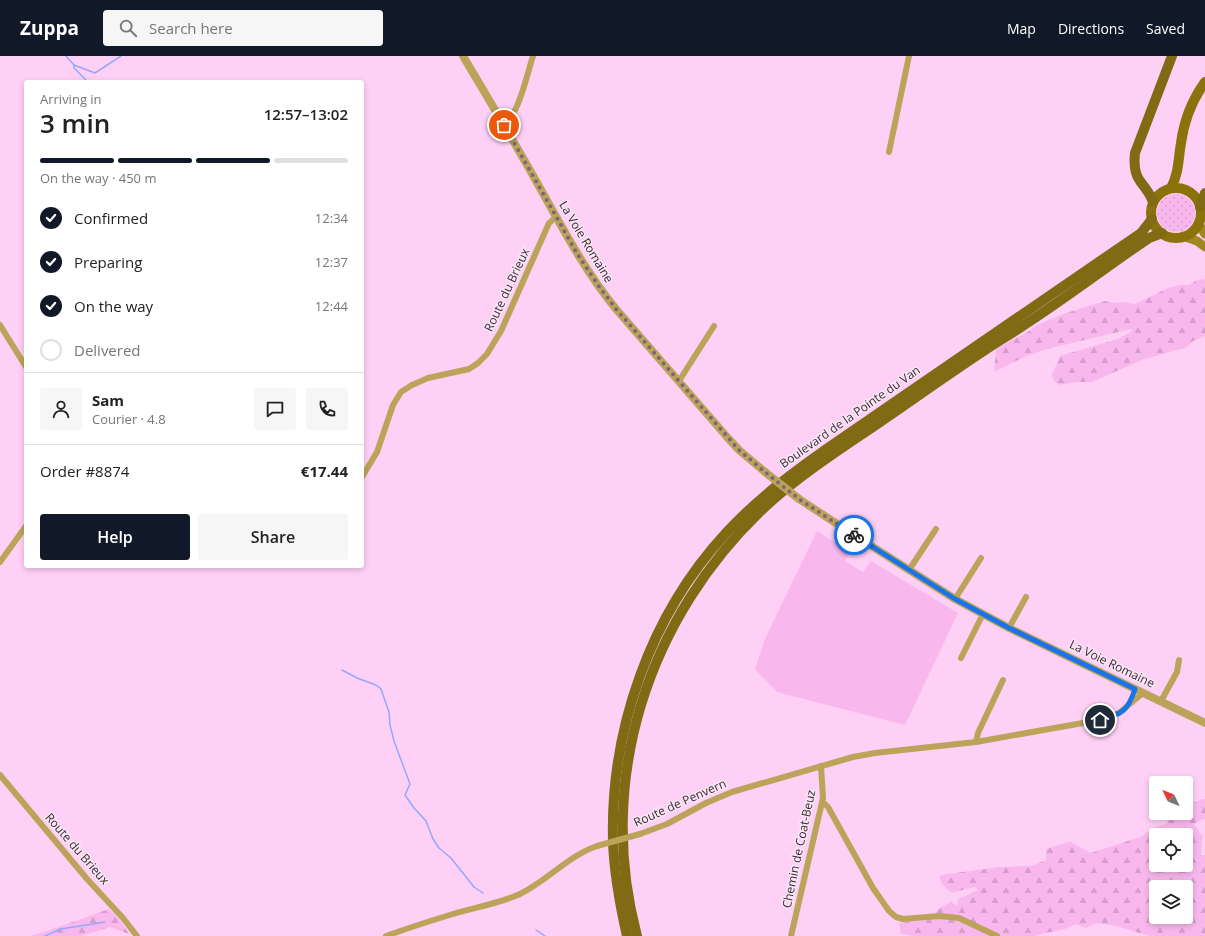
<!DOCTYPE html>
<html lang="en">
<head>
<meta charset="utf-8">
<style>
	body { margin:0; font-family:"Open Sans",sans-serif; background:#f6f6f6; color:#222; height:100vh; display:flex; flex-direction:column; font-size:15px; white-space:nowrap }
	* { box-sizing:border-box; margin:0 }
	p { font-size:13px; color:#767676 }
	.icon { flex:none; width:22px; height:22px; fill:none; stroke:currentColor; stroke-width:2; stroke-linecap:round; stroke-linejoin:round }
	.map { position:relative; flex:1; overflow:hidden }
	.details { position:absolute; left:24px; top:24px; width:340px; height:488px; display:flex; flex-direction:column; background:#fff; border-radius:4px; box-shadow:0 2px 6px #0003 }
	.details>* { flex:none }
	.needle { width:26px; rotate:313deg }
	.buttons { position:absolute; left:1149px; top:720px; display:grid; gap:8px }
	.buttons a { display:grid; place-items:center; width:44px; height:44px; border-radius:4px; background:#fff; box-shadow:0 2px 6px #0003; font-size:20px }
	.pin { position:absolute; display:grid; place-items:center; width:34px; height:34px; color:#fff; margin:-17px; border:2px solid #fff; border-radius:50%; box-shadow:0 1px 4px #0007 }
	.courier { position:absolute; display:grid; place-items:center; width:40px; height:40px; margin:-20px; border:3px solid #1a73e8; border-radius:50%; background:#fff; color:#222; box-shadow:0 1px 5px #0007 }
	.head em { font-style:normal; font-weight:600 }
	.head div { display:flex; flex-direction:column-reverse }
	.head { display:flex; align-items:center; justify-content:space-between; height:68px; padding:0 16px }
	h1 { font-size:26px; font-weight:600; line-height:30px }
	.bar { display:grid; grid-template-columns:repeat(4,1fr); gap:6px 4px; align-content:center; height:48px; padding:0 16px }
	.bar i { height:5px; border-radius:3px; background:#e0e0e0 }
	.bar .selected { background:#111827 }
	.bar p { grid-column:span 4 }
	.line { display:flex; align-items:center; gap:10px; padding:0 16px; border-top:1px solid #e0e0e0 }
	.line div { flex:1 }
	.round { display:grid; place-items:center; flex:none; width:42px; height:42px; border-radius:4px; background:#f6f6f6 }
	ol { padding:0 16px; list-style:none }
	li { display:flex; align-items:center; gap:12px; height:44px }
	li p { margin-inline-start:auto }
	li .icon { padding:4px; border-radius:50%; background:#111827; color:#fff; stroke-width:4 }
	li:last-child { color:#767676 }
	li i { width:22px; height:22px; border:2px solid #e0e0e0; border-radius:50% }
	.action { display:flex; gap:8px; margin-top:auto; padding:8px 16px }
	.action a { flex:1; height:46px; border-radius:4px; background:#111827; color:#fff; font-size:16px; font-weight:600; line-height:46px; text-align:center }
	.action a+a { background:#f6f6f6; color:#222 }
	header { display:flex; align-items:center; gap:24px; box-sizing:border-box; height:56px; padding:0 20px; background:#111827; color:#fff }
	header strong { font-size:19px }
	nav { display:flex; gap:22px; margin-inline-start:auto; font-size:14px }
	.search { width:280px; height:36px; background:#f6f6f6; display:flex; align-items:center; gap:10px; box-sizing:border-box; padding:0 14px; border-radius:4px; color:#767676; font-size:15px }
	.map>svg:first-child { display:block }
</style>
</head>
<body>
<header>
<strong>Zuppa</strong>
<div class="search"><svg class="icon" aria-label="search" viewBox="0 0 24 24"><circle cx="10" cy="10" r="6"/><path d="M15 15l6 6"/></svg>Search here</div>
<nav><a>Map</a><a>Directions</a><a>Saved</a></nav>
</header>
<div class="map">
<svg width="1205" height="880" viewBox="0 0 1205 880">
	<defs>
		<pattern id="grass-dots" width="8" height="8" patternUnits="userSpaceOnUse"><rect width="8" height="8" fill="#f9b8ed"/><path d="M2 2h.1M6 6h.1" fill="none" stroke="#d69ecc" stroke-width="1.8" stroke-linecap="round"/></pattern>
		<pattern id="forest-firs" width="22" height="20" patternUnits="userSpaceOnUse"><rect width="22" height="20" fill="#f9b8ed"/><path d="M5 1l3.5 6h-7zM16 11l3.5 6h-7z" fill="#d69ecc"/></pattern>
	</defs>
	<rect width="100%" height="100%" fill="#fed0f5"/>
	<circle fill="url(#grass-dots)" cx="1176" cy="157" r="19"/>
	<g fill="url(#forest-firs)" fill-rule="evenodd">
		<path d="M 1205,223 L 1205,280 L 1191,286 L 1187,291 L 1142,304 L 1092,326 L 1077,326 L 1059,329 L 1054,325 L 1052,319 L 1060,300 L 1118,283 L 1132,275 L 1131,273 L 1047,293 L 1024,301 L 994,316 L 996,293 L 1031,274 L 1037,269 L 1063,258 L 1105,245 C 1116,248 1123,245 1135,248 L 1168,232 L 1179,229 L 1189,229 L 1197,224 Z"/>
		<path d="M 1203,743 L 1205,743 L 1205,763 L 1203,763 L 1194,768 L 1203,781 L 1202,785 L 1201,799 L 1205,799 L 1205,880 L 1149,880 L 1116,870 L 1096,867 L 1086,872 L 1075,868 L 1065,873 L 1041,878 L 1036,880 L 914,880 L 901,878 L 899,867 L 925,864 L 935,858 L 941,851 L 951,846 L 957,850 L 958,843 L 978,834 L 975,831 L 951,837 L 942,828 L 939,820 L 947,818 L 1000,811 L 1031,810 L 1046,804 L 1046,793 L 1068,786 L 1071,786 L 1091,797 L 1140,781 L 1154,772 L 1167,767 L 1172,761 L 1172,757 L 1186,757 L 1186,750 ZM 1156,779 L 1186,779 L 1186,809 L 1156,809 ZM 1156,831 L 1186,831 L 1186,861 L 1156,861 Z"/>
		<path d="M 109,853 L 120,864 L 129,878 L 110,871 L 81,880 L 29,880 L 44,876 Z"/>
	</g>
	<path fill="#f9b8ed" d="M 817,475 L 850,496 L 845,505 L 863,516 L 871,505 L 958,557 L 905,669 L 777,636 L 755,613 L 765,583 Z"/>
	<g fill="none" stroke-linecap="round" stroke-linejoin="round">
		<g stroke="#94a8ff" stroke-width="1.5">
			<path d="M 66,0 L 74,9 L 95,17 L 121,0"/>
			<path d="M 74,9 L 74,12 L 88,26"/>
			<path d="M 342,614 L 357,622 L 376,629 L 381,633 L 389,656 L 390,669 L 394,685 L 410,728 L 405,739 L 414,752 L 426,765 L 433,783 L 439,792 L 451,802 L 474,831 L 483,837"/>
			<path d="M 536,874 L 545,880"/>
			<path d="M 45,880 L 61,873 L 105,866"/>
		</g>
		<g stroke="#bba45a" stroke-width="6">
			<path d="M 504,69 C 519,58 527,18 533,0"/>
			<path d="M 889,96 L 909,0"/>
			<path d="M 0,269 L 26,311"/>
			<path d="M 679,325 L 714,270"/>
			<path d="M 362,421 L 377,396 L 393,349 L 401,336 L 412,329 L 428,322 L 469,313 L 478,307 L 487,298 L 501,275 L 549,167 L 556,161"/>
			<path d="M 0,506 L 26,470"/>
			<path d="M 909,514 L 936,473"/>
			<path d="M 955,543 L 981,502"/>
			<path d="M 1009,572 L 1026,541"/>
			<path d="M 961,602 L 983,558"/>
			<path d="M 1161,645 L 1177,616 L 1179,604"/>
			<path d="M 976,686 L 978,677 L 1003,624"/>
			<path d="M 0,719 L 87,823 L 123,862 L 137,880"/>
			<path d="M 822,747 L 825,748 L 828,751 L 873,832 L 889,855 L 896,861 L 903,863 L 939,860 L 959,862 L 997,880"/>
			<path d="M 640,778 L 667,768 L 706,747 L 732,736 L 853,701 L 875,697 L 976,686 L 1100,664 L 1119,657 L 1143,637"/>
			<path d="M 386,880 C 408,872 430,865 453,858 C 475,851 498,848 520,838 C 547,825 568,800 597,790"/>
			<path d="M 791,880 L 823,742 L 821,710"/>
		</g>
		<g stroke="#bba45a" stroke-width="8">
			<path d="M 463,0 C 489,44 515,87 540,132 C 563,173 585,215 616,253 L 727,381 L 739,394 L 765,416"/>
			<path d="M 799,443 L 854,479 L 955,543 L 1009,572 L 1205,667"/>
		</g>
		<g stroke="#a2861f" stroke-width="9">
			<path d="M 1198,167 L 1205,178"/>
			<path d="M 1183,180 L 1197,185 L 1205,191"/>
		</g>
		<g stroke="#8b720a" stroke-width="10">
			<path d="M 1171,132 C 1179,117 1178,104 1181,87 C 1184,65 1192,44 1205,26"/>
			<circle cx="1176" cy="157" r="25"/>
		</g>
		<g stroke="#806a14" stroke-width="10">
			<path d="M 1153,146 C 1150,137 1145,132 1140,125 C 1134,117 1134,106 1135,97 L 1172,0"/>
			<path d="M 1200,151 L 1205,137"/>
			<path d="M 627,880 C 620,849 614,817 613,785 C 610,674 650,559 726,477 C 758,442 796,414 835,387 L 1141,177 L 1152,163"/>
			<path d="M 637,880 C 595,723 648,560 766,450 C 801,418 842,392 880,366 C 915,342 950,317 985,294 C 997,286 1009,279 1021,271 C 1065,243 1106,211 1149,182 L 1162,177"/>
		</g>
		<path stroke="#bba45a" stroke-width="6" d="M 597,790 L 640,778"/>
		<path stroke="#bba45a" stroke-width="8" d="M 765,416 L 799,443"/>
	</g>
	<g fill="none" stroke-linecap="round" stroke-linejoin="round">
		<path stroke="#7f637a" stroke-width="4" stroke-dasharray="0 7.2" d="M 504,69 L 578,199 L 600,232 L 616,253 L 739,394 L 765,416 L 799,443 L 854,479"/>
		<path stroke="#1a73e8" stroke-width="5" d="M 854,479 L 955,543 L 1009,572 L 1135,633 C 1128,655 1122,658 1100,664"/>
	</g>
	<g text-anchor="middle" stroke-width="3" stroke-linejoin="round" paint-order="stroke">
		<g font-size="12" fill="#3a2937" stroke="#fae7f6">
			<text transform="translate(586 186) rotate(59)" y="4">La Voie Romaine</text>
			<text transform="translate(507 234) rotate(-65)" y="4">Route du Brieux</text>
			<text transform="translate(850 361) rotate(-35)" y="4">Boulevard de la Pointe du Van</text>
			<text transform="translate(1112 608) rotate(26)" y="4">La Voie Romaine</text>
			<text transform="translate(680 747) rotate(-24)" y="4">Route de Penvern</text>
			<text transform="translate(77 793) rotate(49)" y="4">Route du Brieux</text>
			<text transform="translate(799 793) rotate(-78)" y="4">Chemin de Coat-Beuz</text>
		</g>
	</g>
</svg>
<div class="buttons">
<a><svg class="needle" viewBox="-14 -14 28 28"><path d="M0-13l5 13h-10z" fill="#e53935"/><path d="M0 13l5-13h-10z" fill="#767676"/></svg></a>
<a><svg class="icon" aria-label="locate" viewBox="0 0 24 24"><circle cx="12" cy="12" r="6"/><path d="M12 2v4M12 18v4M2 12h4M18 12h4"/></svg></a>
<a><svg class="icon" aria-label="layers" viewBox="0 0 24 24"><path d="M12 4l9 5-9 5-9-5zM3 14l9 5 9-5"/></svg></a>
</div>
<div class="pin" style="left:504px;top:69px;background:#ea580c"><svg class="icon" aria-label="bag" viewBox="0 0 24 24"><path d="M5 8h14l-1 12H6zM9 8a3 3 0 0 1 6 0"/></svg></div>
<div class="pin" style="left:1100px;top:664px;background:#1f2937"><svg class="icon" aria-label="home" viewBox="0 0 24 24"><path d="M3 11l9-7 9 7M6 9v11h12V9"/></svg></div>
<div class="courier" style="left:854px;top:479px"><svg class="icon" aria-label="bike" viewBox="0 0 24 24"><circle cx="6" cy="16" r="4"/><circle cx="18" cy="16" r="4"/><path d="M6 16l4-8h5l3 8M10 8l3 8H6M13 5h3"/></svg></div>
<section class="details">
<div class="head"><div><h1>3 min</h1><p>Arriving in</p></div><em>12:57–13:02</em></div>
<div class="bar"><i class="selected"></i><i class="selected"></i><i class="selected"></i><i></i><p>On the way · 450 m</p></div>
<ol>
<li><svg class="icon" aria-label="check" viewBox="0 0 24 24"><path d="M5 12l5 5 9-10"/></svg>Confirmed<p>12:34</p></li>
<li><svg class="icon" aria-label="check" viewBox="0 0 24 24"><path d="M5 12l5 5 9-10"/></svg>Preparing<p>12:37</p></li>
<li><svg class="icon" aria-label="check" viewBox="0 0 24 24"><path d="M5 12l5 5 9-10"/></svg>On the way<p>12:44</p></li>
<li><i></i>Delivered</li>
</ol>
<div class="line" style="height:72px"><a class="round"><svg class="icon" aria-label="person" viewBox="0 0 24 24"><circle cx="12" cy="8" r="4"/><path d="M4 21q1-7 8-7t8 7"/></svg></a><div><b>Sam</b><p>Courier · 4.8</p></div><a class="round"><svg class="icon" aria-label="chat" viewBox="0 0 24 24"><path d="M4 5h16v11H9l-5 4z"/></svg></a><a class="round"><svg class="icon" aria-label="phone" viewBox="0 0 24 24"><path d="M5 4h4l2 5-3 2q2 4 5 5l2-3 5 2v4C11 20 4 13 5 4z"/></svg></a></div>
<div class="line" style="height:52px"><div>Order #8874</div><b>€17.44</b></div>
<div class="action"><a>Help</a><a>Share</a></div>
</section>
</div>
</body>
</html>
